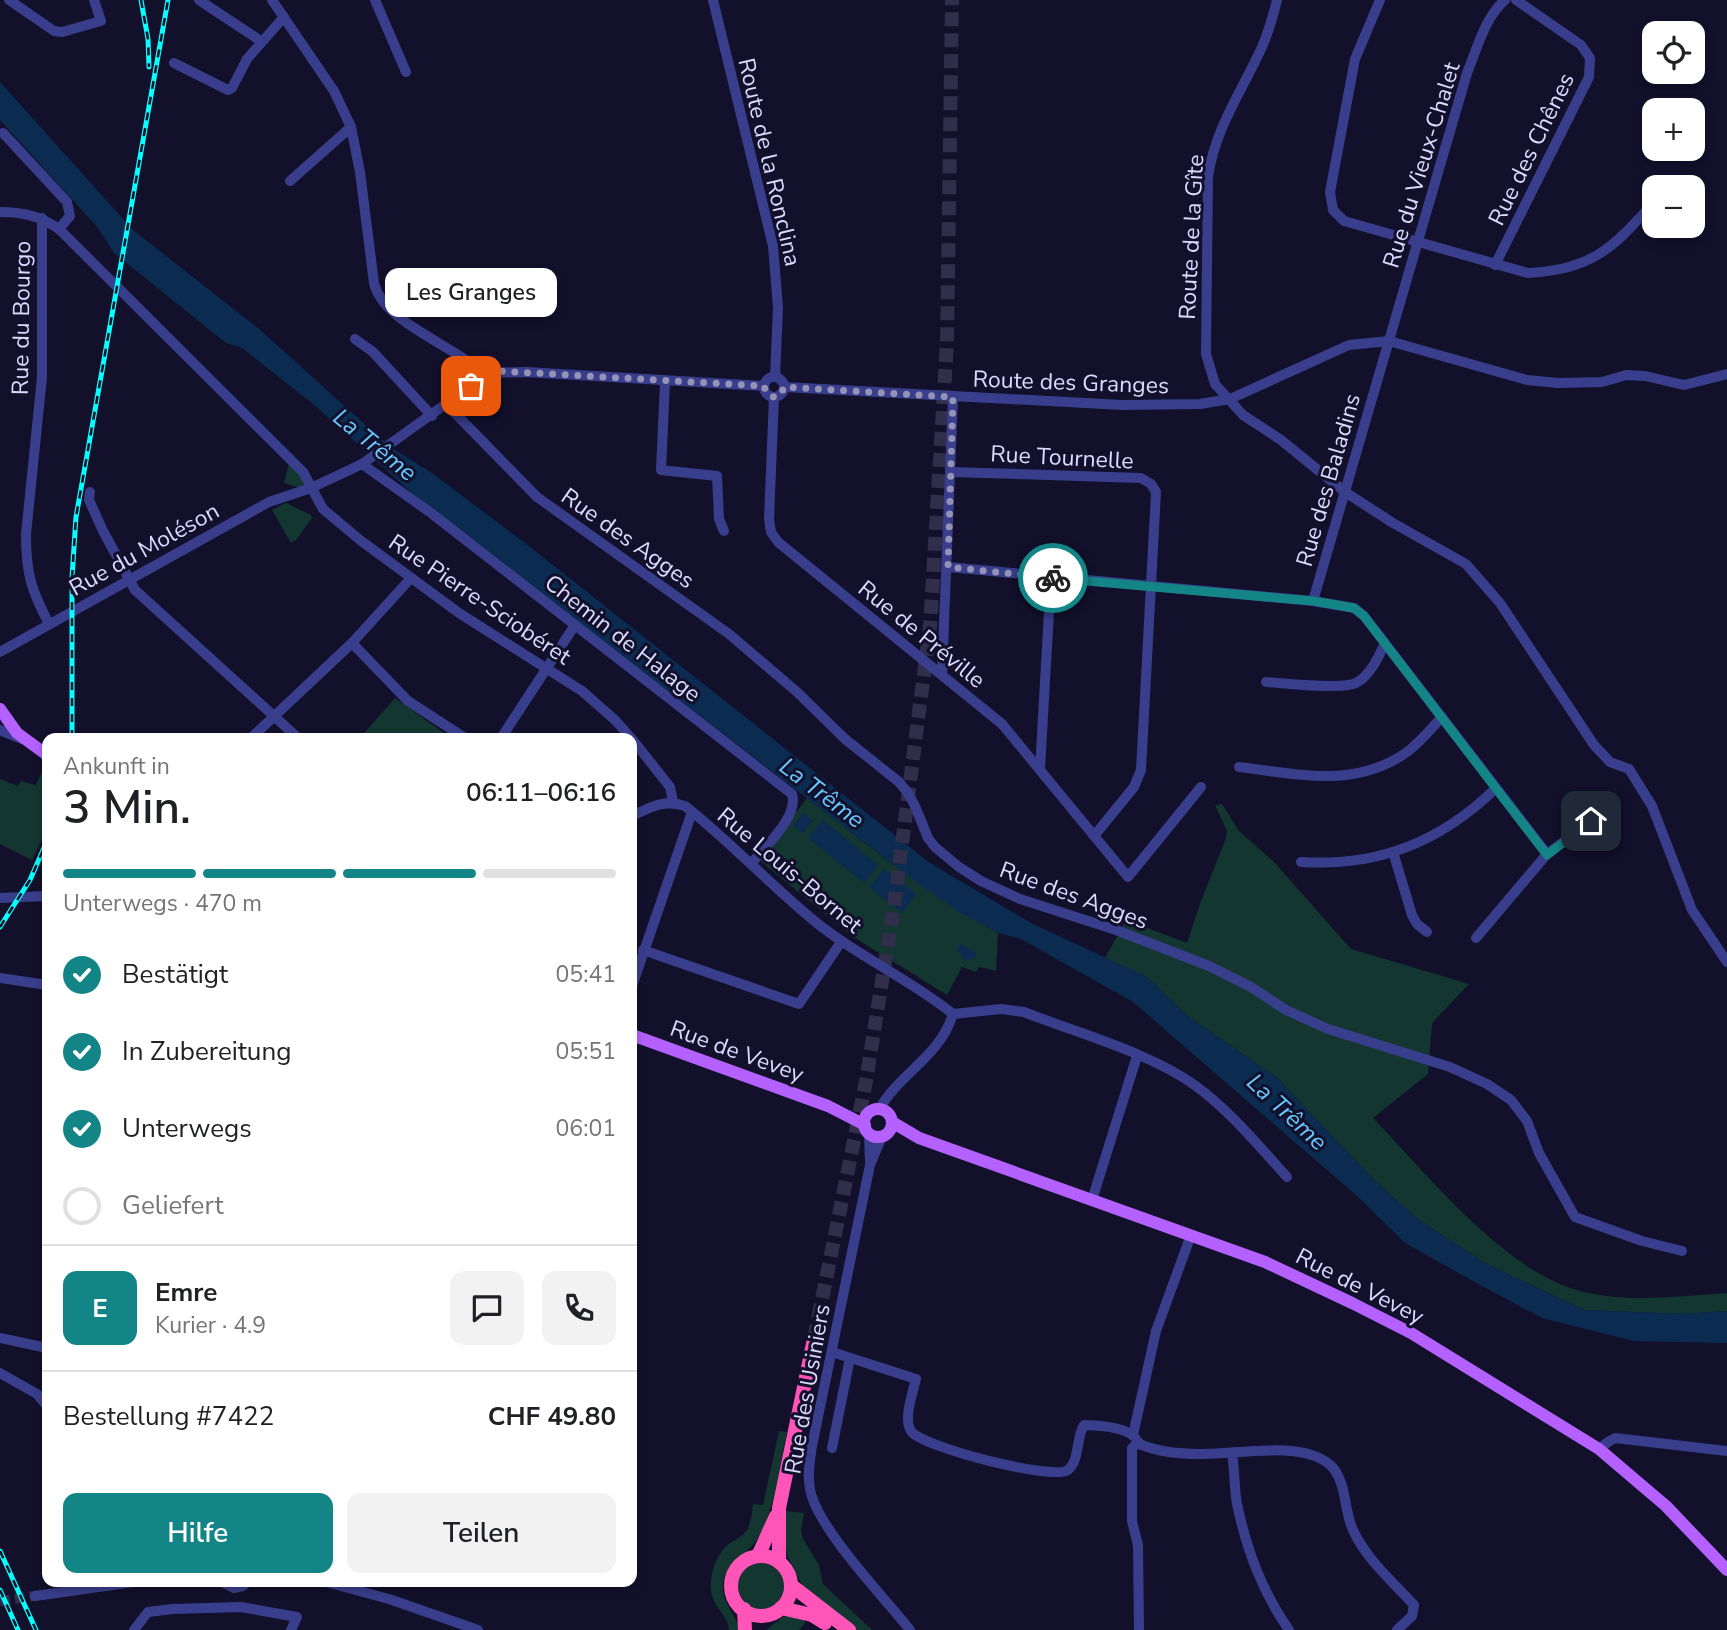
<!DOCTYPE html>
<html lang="de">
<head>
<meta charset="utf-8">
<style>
	body { margin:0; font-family:"Nunito Sans",sans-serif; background:#f2f2f2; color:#202124; height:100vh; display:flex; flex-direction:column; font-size:26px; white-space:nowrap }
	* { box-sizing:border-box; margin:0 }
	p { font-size:23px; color:#757577 }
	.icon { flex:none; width:38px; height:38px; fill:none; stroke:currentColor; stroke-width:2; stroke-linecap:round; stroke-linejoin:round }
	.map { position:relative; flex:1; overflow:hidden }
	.sheet { position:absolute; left:42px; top:733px; width:595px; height:854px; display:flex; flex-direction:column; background:#fff; border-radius:14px; box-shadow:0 4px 10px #0003 }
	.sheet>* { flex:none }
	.tools { position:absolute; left:1642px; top:21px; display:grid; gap:14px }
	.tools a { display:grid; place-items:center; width:63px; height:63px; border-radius:14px; background:#fff; box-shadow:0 4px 10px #0003; font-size:35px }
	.pin { position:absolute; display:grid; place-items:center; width:60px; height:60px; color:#fff; margin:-30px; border-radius:14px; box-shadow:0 4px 10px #0006 }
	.courier { position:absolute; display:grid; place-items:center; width:70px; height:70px; margin:-35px; border:5px solid #148586; border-radius:50%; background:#fff; color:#222; box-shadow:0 2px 9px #0007 }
	.bubble { position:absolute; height:49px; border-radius:14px; background:#fff; box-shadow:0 4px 10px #0003; font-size:23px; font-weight:600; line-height:49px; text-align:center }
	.overview em { font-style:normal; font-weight:600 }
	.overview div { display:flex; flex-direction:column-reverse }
	.overview { display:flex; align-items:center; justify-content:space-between; height:119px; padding:0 21px }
	h1 { font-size:46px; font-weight:600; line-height:52px }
	.bar { display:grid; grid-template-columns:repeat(4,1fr); gap:10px 7px; align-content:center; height:84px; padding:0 21px }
	.bar i { height:9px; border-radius:5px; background:#e0e0e0 }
	.bar .on { background:#148586 }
	.bar p { grid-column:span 4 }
	.line { display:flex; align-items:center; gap:18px; padding:0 21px; border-top:2px solid #e0e0e0 }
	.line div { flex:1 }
	.round { display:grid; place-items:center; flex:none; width:74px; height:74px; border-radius:14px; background:#f2f2f2 }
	ol { padding:0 21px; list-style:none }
	li { display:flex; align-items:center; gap:21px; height:77px }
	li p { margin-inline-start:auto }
	li .icon { padding:7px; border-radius:50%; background:#148586; color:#fff; stroke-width:4 }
	li:last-child { color:#757577 }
	li i { width:38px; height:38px; border:4px solid #e0e0e0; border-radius:50% }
	.primary-button { display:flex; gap:14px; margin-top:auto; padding:14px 21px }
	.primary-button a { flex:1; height:80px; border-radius:14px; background:#148586; color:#fff; font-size:28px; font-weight:600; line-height:80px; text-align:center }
	.primary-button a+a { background:#f2f2f2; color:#202124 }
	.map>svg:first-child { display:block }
</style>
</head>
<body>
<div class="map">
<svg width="1727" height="1630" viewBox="0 0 1727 1630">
	<rect width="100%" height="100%" fill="#12102b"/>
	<g fill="#133631">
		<path d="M 289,463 L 302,476 L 306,485 L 301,488 L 284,483 Z"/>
		<path d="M 286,503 L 311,515 L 312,518 L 296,540 L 291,543 L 272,510 Z"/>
		<path d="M 395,698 L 451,738 L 360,738 Z"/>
		<path d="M 44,767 L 47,770 L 47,829 L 32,860 L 0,844 L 0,779 L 18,786 L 21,781 L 36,785 Z"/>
		<path d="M 807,798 C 869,846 929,895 998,933 L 996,971 L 979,967 L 976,972 L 962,967 L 947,995 L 855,938 L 759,860 Z"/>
		<path d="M 1222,804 L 1239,831 L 1274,862 L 1351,949 L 1469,984 L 1432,1023 L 1428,1074 L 1373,1118 C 1427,1174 1506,1274 1584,1292 C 1630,1303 1680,1296 1727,1293 L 1727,1311 L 1683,1314 L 1584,1310 L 1483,1262 L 1415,1217 L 1373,1179 L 1276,1077 L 1186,1015 L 1147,977 L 1105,958 L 1126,920 L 1187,943 L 1201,901 L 1225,841 L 1227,831 L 1215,805 Z"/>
		<path d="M 779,1431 L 787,1432 C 779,1467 776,1507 758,1538 C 747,1557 721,1563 723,1590 C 724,1604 736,1616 740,1630 L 729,1630 C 729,1613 708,1607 711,1581 C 712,1568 718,1551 730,1543 C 736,1539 742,1537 747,1530 C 751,1523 752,1512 753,1504 L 763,1505 Z"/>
		<path d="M 786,1511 L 804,1513 L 801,1531 L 803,1539 L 819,1565 L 823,1584 L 872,1630 L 856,1630 L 810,1594 L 801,1583 L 787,1555 L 785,1543 Z"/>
		<circle cx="761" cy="1586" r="23"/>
		<path d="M 794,1615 L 803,1617 L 805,1623 L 799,1630 L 766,1630 L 783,1617 Z"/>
	</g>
	<g fill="#0b2b50">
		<path d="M 0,82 L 133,230 L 258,328 L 389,446 L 432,473 L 525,543 L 930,863 L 1031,923 L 1147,977 L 1186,1015 L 1276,1077 L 1373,1179 L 1415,1217 L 1483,1262 L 1584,1310 L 1683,1314 L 1727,1311 L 1727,1343 L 1634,1341 L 1542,1318 L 1471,1280 L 1405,1243 L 1357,1196 L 1133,1002 L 1021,939 L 998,933 L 959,912 L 917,883 L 415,496 L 313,404 L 242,348 L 226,343 L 114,253 L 98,228 L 0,120 Z"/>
		<path d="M 803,813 L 813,821 L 803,833 L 793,826 Z"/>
		<path d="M 823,820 L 878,865 L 864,883 L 808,838 Z"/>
		<path d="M 884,869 L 916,894 L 902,913 L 869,887 Z"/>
		<path d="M 960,944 L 975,952 L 977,957 L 965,961 L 957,949 Z"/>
	</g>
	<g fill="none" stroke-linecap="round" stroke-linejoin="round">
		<path stroke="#302e4b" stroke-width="10" stroke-dasharray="10 5" stroke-linecap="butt" d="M 0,1601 L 35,1596"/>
		<path stroke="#302e4b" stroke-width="14" stroke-dasharray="14 7" stroke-linecap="butt" d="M 814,1339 L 866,1081 L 894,906 L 930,627 L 947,342 L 952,0"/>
		<g stroke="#393e8c" stroke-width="10">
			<path d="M 9,0 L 54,31 L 62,32 L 101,21 L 94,0"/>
			<path d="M 199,0 L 261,41"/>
			<path d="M 272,0 L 334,91 L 351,127 L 360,172 L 374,283 C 383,323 452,343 481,373"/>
			<path d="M 375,0 L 406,72"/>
			<path d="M 713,0 L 773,246 L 778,307 L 775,377"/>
			<path d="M 1277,0 C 1273,16 1269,31 1262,47 C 1242,91 1215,128 1208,177 L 1206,354 L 1215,384 L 1243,415 L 1281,440 L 1345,492 L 1393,523 L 1466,564 L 1500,603 L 1594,745 L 1610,762 L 1629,769 L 1652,806 L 1692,910 L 1727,962"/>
			<path d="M 1380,0 L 1355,59 L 1330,192 L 1333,210 L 1344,221 L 1528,273 C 1592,270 1613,248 1654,202"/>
			<path d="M 174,63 L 228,90 L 232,88 L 247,59 L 284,17"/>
			<path d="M 3,133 L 67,202 L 70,216 L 59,229"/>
			<path d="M 290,181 L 351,127"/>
			<path d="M 0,212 C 23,212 40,216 59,229 L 303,472 L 323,509 L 360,540 L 459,613 L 582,691 L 615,720 L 631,738"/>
			<path d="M 42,218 L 42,377 L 26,534 C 26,574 31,589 49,624"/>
			<path d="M 1495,265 L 1589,77 L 1590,58 L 1581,45 L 1516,0"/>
			<path d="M 355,339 L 373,352 L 432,416"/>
			<path d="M 481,373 L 526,372 L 764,386"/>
			<circle cx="774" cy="387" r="10"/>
			<path d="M 665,382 L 661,470 L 717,476 L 719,519 L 724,531"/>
			<path d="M 784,387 L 1122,405 L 1200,404 L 1230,399 L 1349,345 L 1389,341 L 1527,380 L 1558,383 L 1602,382 L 1626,375 L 1645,376 L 1684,385 L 1727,374"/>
			<path d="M 774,397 L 769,519 L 771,532 L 778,542 L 1002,724 L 1128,877 L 1201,787"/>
			<path d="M 447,405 L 537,497 L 729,634 L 797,692 L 845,739 L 899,782 L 908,793 L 915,806 L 928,838 L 935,847 L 959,867 L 981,881 L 1020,899 L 1116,930 L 1209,966 L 1251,987 L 1286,1010 L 1328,1029 L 1450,1067 L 1487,1084 L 1511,1100 L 1527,1121 L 1539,1153 L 1575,1217 L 1642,1241 L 1682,1251"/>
			<path d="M 362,464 L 431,513 L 792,794 C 799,817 765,846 751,864"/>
			<path d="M 951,472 L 1141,478 L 1151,484 L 1156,492 L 1141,770 L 1134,787 L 1094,836"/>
			<path d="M 90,492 L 89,500 L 103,531 L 135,590 L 298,738"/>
			<path d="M 948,567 L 1313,601 L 1354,608 L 1364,616 L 1547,854"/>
			<path d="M 1313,601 L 1467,73 C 1477,49 1485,17 1505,0"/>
			<path d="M 352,643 L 408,701 L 465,738"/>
			<path d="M 0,652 L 269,502 L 311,488 L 362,464 L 471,386 L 481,373"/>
			<path d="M 942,674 L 953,397"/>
			<path d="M 1266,682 C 1284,683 1342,690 1356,683 C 1370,676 1379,656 1385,643"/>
			<path d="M 0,730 L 22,739"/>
			<path d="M 251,738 L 352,643 L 411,578"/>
			<path d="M 501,738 L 575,625"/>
			<path d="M 632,739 L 670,787 L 673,802"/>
			<path d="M 1239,767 C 1298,774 1355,789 1407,752 C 1420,742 1431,729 1442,717"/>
			<path d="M 1040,769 L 1051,577"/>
			<path d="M 632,816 C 651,807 664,799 685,806 C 731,842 772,887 818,924 C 861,958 911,980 953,1014"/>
			<path d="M 1393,852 L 1412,915 L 1417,924 L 1427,932"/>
			<path d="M 1301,862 C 1378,867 1441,842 1496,788"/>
			<path d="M 0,898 L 47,896"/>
			<path d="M 1476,938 L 1547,854 L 1609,808"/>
			<path d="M 643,950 L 799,1004 L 841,942"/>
			<path d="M 0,978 L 47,985"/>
			<path d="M 632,986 L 692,812"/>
			<path d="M 879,1110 C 898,1074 940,1057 953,1014 L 1001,1009 L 1024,1012 C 1077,1033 1151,1053 1196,1086 C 1231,1112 1258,1145 1287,1177"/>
			<path d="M 869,1134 L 870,1161"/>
			<path d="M 882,1136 L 870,1165 L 812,1446 C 810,1460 807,1475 810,1489 C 816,1527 885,1598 910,1630"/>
			<path d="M 1092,1200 L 1137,1056"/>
			<path d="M 0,1338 L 47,1348"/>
			<path d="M 832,1352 L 916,1379 C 913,1392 903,1419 911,1431 C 921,1447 1054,1481 1068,1470 C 1080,1460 1076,1437 1084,1425 C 1097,1425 1120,1427 1131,1434 C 1136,1437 1137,1443 1142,1445 C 1159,1452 1182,1454 1200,1454 C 1237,1455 1309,1438 1334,1469 C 1347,1487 1344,1511 1353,1530 C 1366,1559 1393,1582 1414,1605 L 1412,1616 L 1397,1630"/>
			<path d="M 0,1373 L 37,1394 L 47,1406"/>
			<path d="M 1133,1435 L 1156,1331 L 1191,1235"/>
			<path d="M 1138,1443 L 1132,1448 L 1132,1521 L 1138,1545 L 1139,1630"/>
			<path d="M 832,1448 L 850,1358"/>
			<path d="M 1599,1449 L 1608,1442 L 1615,1438 L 1727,1451"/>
			<path d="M 1232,1454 C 1235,1471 1234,1488 1237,1504 C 1247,1551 1262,1591 1289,1630"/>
			<path d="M 222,1582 L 234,1588 L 243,1586 L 247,1582"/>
			<path d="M 326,1582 L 389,1599 L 478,1630"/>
			<path d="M 35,1596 L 134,1582"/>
			<path d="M 134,1630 L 148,1612 L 173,1609 L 241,1607 L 297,1617 L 291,1630"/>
		</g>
		<g stroke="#b461ff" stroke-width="12">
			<path d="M 0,709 L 17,733 L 47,755"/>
			<path d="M 632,1035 L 828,1106 L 865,1125"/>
			<circle cx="878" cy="1123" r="14"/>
			<path d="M 892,1122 L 919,1138 L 1265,1262 L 1352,1303 L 1411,1333 L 1599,1449 L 1666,1506 L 1727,1570"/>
		</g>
		<g stroke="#ff55b8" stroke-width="14">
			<path d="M 758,1556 L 776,1516"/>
			<circle cx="761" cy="1586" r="30"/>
			<path d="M 779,1562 L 779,1508 L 814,1339"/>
			<path d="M 791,1585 L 849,1630"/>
			<path d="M 781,1608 L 812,1615 L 825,1623"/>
			<path d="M 744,1609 L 745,1630"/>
		</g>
		<g stroke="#06fffe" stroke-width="5">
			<g id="rail">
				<path d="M 141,0 L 148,39 L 149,67"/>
				<path d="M 72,738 L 72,577 L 76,517 L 168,0"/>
				<path d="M 0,927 L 30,880 L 47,841"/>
				<path d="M 0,1551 L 36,1630"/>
				<path d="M 0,1590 L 18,1630"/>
			</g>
		</g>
		<use href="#rail" stroke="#12102b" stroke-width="2.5" stroke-dasharray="8" stroke-linecap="butt"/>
	</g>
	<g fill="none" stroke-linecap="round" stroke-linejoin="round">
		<path stroke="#9593b5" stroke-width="7" stroke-dasharray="0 12.6" d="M 471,386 L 481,373 L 498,371 L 764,386 L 766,392 L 774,397 L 781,394 L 784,387 L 953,397 L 948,567 L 1053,578"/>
		<path stroke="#148586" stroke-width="9" d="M 1053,578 L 1313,601 L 1354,608 L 1364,616 L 1547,855 L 1591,821"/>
	</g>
	<g text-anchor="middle" stroke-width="6" stroke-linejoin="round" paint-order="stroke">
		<g font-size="23" fill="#dbdaff" stroke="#12102b">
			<text transform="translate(1531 149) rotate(-64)" y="8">Rue des Chênes</text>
			<text transform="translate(770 162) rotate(77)" y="8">Route de la Ronclina</text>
			<text transform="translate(1421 165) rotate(-73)" y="8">Rue du Vieux-Chalet</text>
			<text transform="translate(1191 237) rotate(-87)" y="8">Route de la Gîte</text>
			<text transform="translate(21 318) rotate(-89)" y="8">Rue du Bourgo</text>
			<text transform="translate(1071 382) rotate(2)" y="8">Route des Granges</text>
			<text transform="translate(1062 457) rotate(3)" y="8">Rue Tournelle</text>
			<text transform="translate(1328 480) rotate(-74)" y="8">Rue des Baladins</text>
			<text transform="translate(628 538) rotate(35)" y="8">Rue des Agges</text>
			<text transform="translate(144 549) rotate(-29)" y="8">Rue du Moléson</text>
			<text transform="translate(480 599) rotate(34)" y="8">Rue Pierre-Sciobéret</text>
			<text transform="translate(922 634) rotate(39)" y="8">Rue de Préville</text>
			<text transform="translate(623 638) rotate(38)" y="8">Chemin de Halage</text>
			<text transform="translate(790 870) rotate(40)" y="8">Rue Louis-Bornet</text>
			<text transform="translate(1074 895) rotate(20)" y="8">Rue des Agges</text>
			<text transform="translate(737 1051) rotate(20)" y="8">Rue de Vevey</text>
			<text transform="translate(1360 1286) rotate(27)" y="8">Rue de Vevey</text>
			<text transform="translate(807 1389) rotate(-80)" y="8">Rue des Usiniers</text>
		</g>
		<g font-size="24" font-style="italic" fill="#68c9ff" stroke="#12102b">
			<text transform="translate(375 445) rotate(39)" y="8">La Trême</text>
			<text transform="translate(822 793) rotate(37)" y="8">La Trême</text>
			<text transform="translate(1287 1112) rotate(43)" y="8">La Trême</text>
		</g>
	</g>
</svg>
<div class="tools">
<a><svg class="icon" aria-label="locate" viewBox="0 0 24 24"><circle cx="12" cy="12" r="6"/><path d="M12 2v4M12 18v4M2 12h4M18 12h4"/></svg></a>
<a>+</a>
<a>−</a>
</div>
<div class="pin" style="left:471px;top:386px;background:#ea580c"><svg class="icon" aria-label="bag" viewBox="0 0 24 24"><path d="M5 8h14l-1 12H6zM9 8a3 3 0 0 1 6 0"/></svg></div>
<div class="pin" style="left:1591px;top:821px;background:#1f2937"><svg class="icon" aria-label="home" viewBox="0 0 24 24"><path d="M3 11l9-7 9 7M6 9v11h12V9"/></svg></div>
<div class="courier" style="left:1053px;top:578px"><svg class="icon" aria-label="bike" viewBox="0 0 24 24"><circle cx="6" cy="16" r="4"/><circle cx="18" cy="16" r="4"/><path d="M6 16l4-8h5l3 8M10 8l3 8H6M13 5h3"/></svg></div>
<div class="bubble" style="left:385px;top:268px;width:172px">Les Granges</div>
<section class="sheet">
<div class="overview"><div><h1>3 Min.</h1><p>Ankunft in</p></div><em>06:11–06:16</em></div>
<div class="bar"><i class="on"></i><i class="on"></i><i class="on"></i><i></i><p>Unterwegs · 470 m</p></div>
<ol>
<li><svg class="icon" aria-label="check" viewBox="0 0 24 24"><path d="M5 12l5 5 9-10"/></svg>Bestätigt<p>05:41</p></li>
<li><svg class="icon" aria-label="check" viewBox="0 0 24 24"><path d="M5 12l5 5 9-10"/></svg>In Zubereitung<p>05:51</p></li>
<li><svg class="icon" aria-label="check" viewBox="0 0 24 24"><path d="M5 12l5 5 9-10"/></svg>Unterwegs<p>06:01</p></li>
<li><i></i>Geliefert</li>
</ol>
<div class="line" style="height:126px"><b class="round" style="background:#148586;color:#fff">E</b><div><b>Emre</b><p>Kurier · 4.9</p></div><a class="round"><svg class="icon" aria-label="chat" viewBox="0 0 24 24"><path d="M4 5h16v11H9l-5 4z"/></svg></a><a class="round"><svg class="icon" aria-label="phone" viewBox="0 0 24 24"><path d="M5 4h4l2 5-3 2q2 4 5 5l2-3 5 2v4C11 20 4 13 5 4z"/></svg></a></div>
<div class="line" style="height:91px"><div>Bestellung #7422</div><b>CHF 49.80</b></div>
<div class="primary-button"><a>Hilfe</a><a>Teilen</a></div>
</section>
</div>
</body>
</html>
